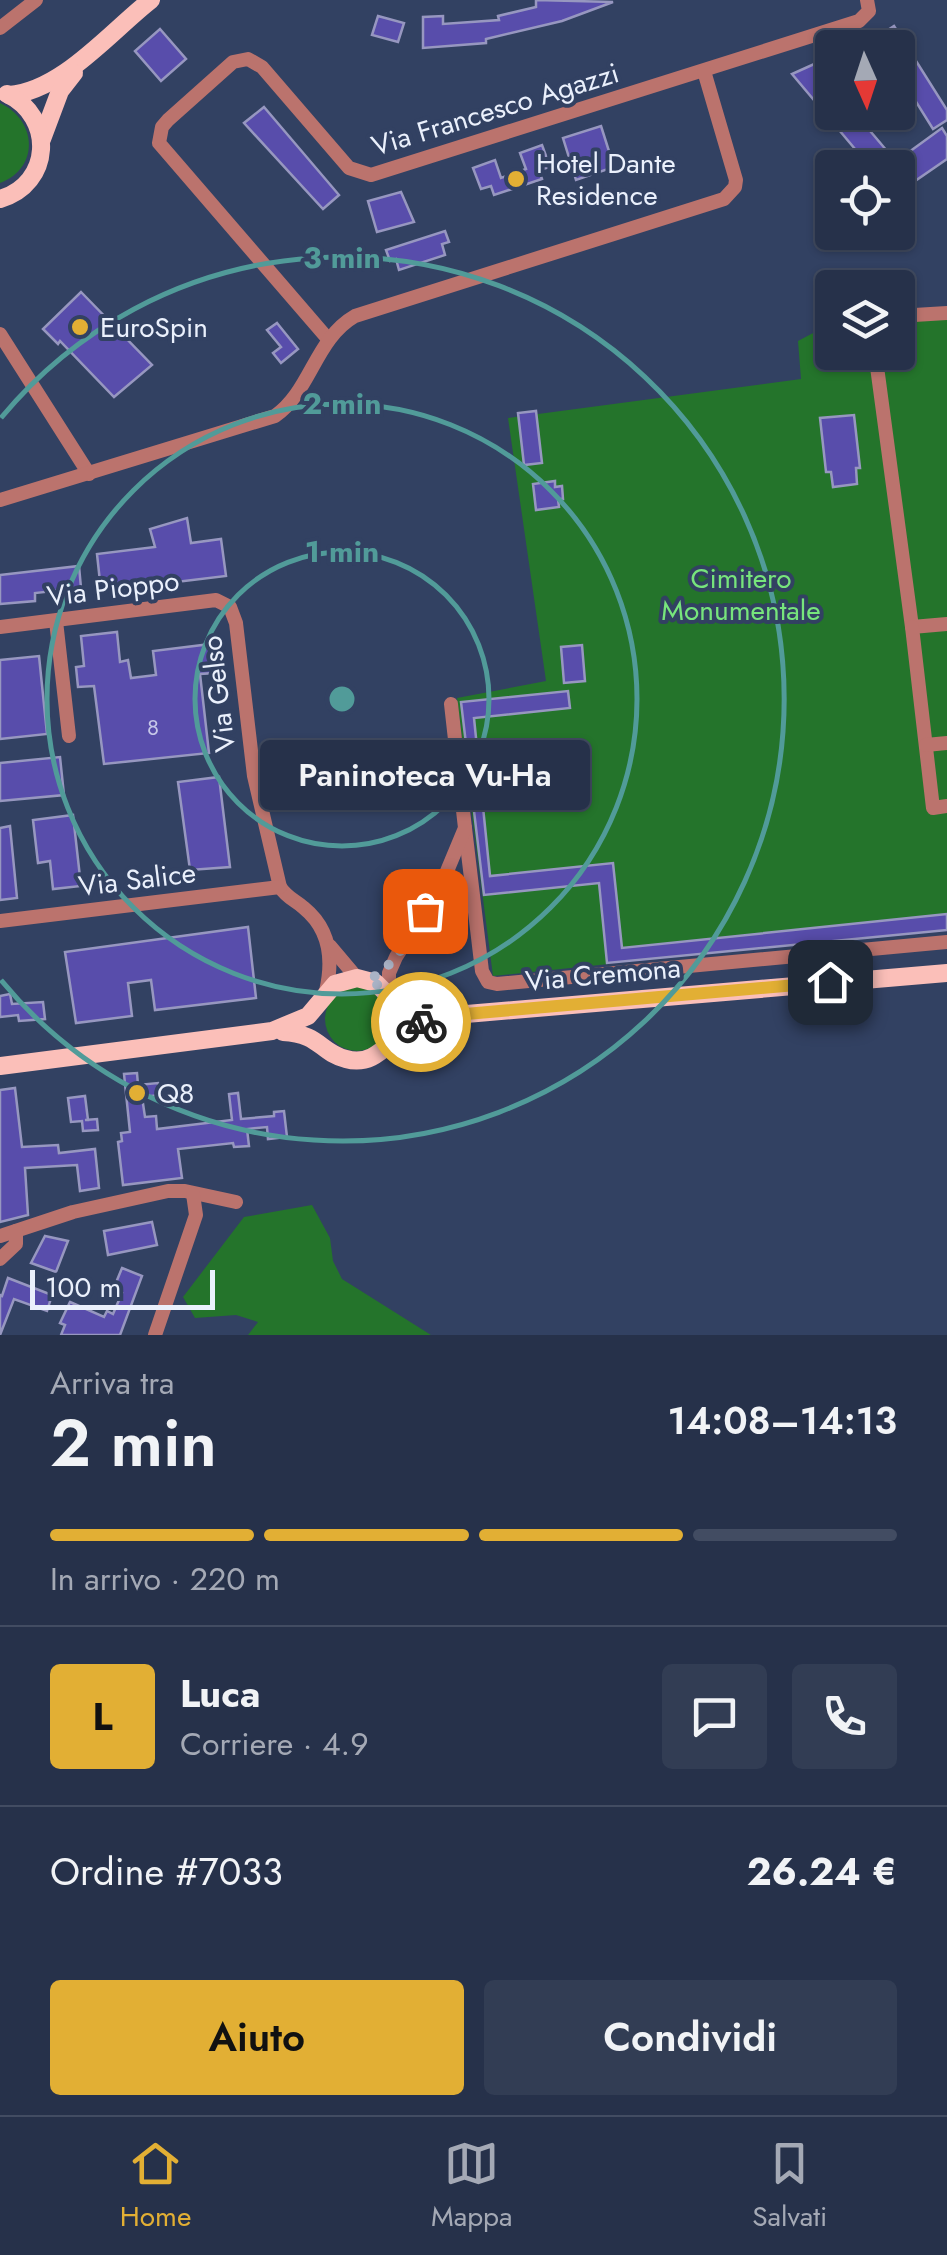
<!DOCTYPE html>
<html lang="it">
<head>
<meta charset="utf-8">
<style>
	body { margin:0; font-family:Jost,sans-serif; background:#323d54; color:#f1f3f6; height:100vh; display:flex; flex-direction:column; font-size:38px; white-space:nowrap }
	* { box-sizing:border-box; margin:0 }
	p { font-size:32px; color:#a4a9b5 }
	.icon { flex:none; width:55px; height:55px; fill:none; stroke:currentColor; stroke-width:2; stroke-linecap:round; stroke-linejoin:round }
	.map { position:relative; height:1335px; overflow:hidden }
	.side { display:flex; flex-direction:column; background:#26314a; flex:1 }
	.side>* { flex:none }
	.needle { width:65px; rotate:177deg }
	.tools { position:absolute; left:815px; top:30px; display:grid; gap:20px }
	.tools a { display:grid; place-items:center; width:100px; height:100px; border-radius:10px; background:#26314a; box-shadow:0 2px 8px #0004,0 0 0 2px #424c62; font-size:50px }
	.scale { position:absolute; left:30px; bottom:25px; width:185px; box-sizing:border-box; padding-left:10px; border:5px solid #eaf0fc; border-top:0; font-size:28px; line-height:35px; white-space:nowrap; color:#eaf0fc; -webkit-text-stroke:8px #324162; paint-order:stroke }
	.pin { position:absolute; display:grid; place-items:center; width:85px; height:85px; color:#fff; margin:-42px; border-radius:20px; box-shadow:0 5px 15px #0006 }
	.courier { position:absolute; display:grid; place-items:center; width:100px; height:100px; margin:-50px; border:8px solid #e2af34; border-radius:50%; background:#fff; color:#222; box-shadow:0 2px 12px #0007 }
	.bubble { position:absolute; height:70px; border-radius:10px; background:#26314a; box-shadow:0 2px 8px #0004,0 0 0 2px #424c62; font-size:32px; font-weight:600; line-height:70px; text-align:center }
	.head em { font-style:normal; font-weight:600 }
	.head div { display:flex; flex-direction:column-reverse }
	.head { display:flex; align-items:center; justify-content:space-between; height:170px; padding:0 50px }
	h1 { font-size:65px; font-weight:600; line-height:75px }
	.bar { display:grid; grid-template-columns:repeat(4,1fr); gap:15px 10px; align-content:center; height:120px; padding:0 50px }
	.bar i { height:12px; border-radius:8px; background:#424c62 }
	.bar .current { background:#e2af34 }
	.bar p { grid-column:span 4 }
	.line { display:flex; align-items:center; gap:25px; padding:0 50px; border-top:2px solid #424c62 }
	.line div { flex:1 }
	.round { display:grid; place-items:center; flex:none; width:105px; height:105px; border-radius:10px; background:#323d54 }
	.action { display:flex; gap:20px; margin-top:auto; padding:20px 50px }
	.action a { flex:1; height:115px; border-radius:10px; background:#e2af34; color:#111; font-size:40px; font-weight:600; line-height:115px; text-align:center }
	.action a+a { background:#323d54; color:#f1f3f6 }
	.dock { display:flex; justify-content:space-around; align-items:center; height:140px; border-top:2px solid #424c62; background:#26314a; font-size:28px; color:#a4a9b5 }
	.dock a { display:grid; justify-items:center; gap:5px }
	.dock .current { color:#e2af34 }
	.map>svg:first-child { display:block }
</style>
</head>
<body>
<div class="map">
<svg width="947" height="1335" viewBox="0 0 947 1335">
	<rect width="100%" height="100%" fill="#324162"/>
	<g fill="#24742b">
		<path d="M 0,103 C 37,120 40,168 0,183 Z"/>
		<path d="M 947,307 L 947,927 L 619,955 L 609,947 L 609,964 L 493,976 L 457,698 L 546,681 L 508,418 L 801,379 L 798,341 L 832,323 L 832,352 L 898,352 L 898,310 Z"/>
		<circle cx="357" cy="1019" r="32"/>
		<path d="M 312,1205 L 330,1238 L 333,1261 L 342,1279 L 431,1335 L 248,1335 L 258,1322 L 236,1315 L 195,1318 L 183,1297 L 244,1217 Z"/>
	</g>
	<g fill="#584dab" stroke="#9797c0" stroke-width="2.5">
		<path d="M 536,0 L 613,2 L 562,21 L 486,39 L 486,43 L 423,48 L 423,17 L 443,16 L 443,24 L 499,20 L 498,16 L 536,7 Z"/>
		<path d="M 378,16 L 404,23 L 398,42 L 372,35 Z"/>
		<path d="M 894,26 L 947,110 L 947,120 L 933,129 L 898,73 L 898,48 L 860,48 Z"/>
		<path d="M 160,29 L 186,59 L 161,81 L 135,51 Z"/>
		<path d="M 832,56 L 832,112 L 854,112 L 893,158 L 881,168 L 871,168 L 792,74 Z"/>
		<path d="M 264,107 L 339,195 L 323,209 L 244,123 Z"/>
		<path d="M 601,126 L 614,167 L 576,180 L 563,138 Z"/>
		<path d="M 942,128 L 947,136 L 947,159 L 915,181 L 902,184 L 898,168 L 887,168 Z"/>
		<path d="M 542,145 L 550,167 L 539,170 L 542,179 L 494,195 L 491,186 L 481,189 L 473,168 L 495,160 L 501,178 L 526,169 L 520,153 Z"/>
		<path d="M 401,192 L 414,222 L 377,232 L 368,201 Z"/>
		<path d="M 445,231 L 449,242 L 442,244 L 445,255 L 399,270 L 396,259 L 390,261 L 386,250 Z"/>
		<path d="M 81,292 L 152,365 L 114,397 L 60,341 L 58,344 L 43,329 Z"/>
		<path d="M 277,323 L 298,349 L 281,363 L 273,353 L 281,347 L 267,330 Z"/>
		<path d="M 536,411 L 542,463 L 524,465 L 518,413 Z"/>
		<path d="M 854,415 L 860,468 L 856,468 L 857,484 L 833,487 L 831,472 L 826,472 L 820,418 Z"/>
		<path d="M 555,481 L 555,487 L 562,486 L 563,499 L 558,499 L 559,507 L 536,510 L 533,484 Z"/>
		<path d="M 187,518 L 191,543 L 221,539 L 226,576 L 101,591 L 97,554 L 155,547 L 150,529 Z"/>
		<path d="M 79,566 L 81,588 L 35,593 L 35,601 L 0,604 L 0,575 Z"/>
		<path d="M 117,632 L 120,662 L 128,660 L 131,678 L 156,675 L 153,651 L 211,644 L 214,673 L 200,674 L 209,753 L 104,764 L 94,686 L 78,687 L 76,667 L 84,666 L 81,636 Z"/>
		<path d="M 582,645 L 585,681 L 564,683 L 561,647 Z"/>
		<path d="M 39,656 L 47,734 L 0,739 L 0,660 Z"/>
		<path d="M 568,691 L 570,708 L 474,718 L 490,876 L 613,863 L 622,948 L 947,914 L 947,930 L 607,963 L 599,883 L 484,895 L 461,702 Z"/>
		<path d="M 60,757 L 64,795 L 0,801 L 0,763 Z"/>
		<path d="M 219,777 L 230,867 L 190,870 L 178,782 Z"/>
		<path d="M 73,815 L 81,886 L 53,889 L 50,861 L 38,863 L 33,820 Z"/>
		<path d="M 10,826 L 17,898 L 0,900 L 0,828 Z"/>
		<path d="M 248,927 L 256,998 L 155,1010 L 151,980 L 128,983 L 132,1016 L 76,1023 L 65,952 Z"/>
		<path d="M 10,994 L 12,1004 L 43,1002 L 45,1019 L 19,1021 L 18,1015 L 0,1017 L 0,996 Z"/>
		<path d="M 137,1073 L 138,1085 L 158,1083 L 160,1095 L 142,1097 L 145,1117 L 156,1116 L 157,1129 L 232,1120 L 229,1094 L 238,1093 L 241,1119 L 274,1116 L 274,1112 L 284,1111 L 287,1137 L 268,1139 L 267,1127 L 247,1129 L 249,1146 L 234,1147 L 233,1143 L 178,1149 L 182,1178 L 123,1185 L 118,1142 L 122,1141 L 121,1133 L 130,1132 L 124,1074 Z"/>
		<path d="M 15,1088 L 22,1147 L 58,1145 L 59,1153 L 95,1149 L 99,1188 L 80,1191 L 77,1165 L 25,1168 L 28,1215 L 0,1222 L 0,1090 Z"/>
		<path d="M 85,1096 L 88,1120 L 85,1120 L 97,1119 L 98,1130 L 83,1131 L 82,1121 L 71,1122 L 68,1098 Z"/>
		<path d="M 152,1222 L 157,1245 L 108,1255 L 104,1231 Z"/>
		<path d="M 45,1236 L 68,1241 L 56,1272 L 31,1263 Z"/>
		<path d="M 122,1268 L 142,1276 L 120,1335 L 61,1335 L 65,1325 L 60,1323 L 70,1302 L 104,1317 L 107,1311 L 113,1314 L 122,1293 L 113,1290 Z"/>
		<path d="M 8,1278 L 52,1295 L 47,1311 L 14,1299 L 0,1335 L 0,1295 L 2,1296 Z"/>
	</g>
	<g fill="none" stroke-linecap="round" stroke-linejoin="round">
		<g stroke="#bb736d" stroke-width="14">
			<path d="M 0,28 L 36,0"/>
			<path d="M 898,316 L 947,313"/>
			<path d="M 0,334 L 89,474"/>
			<path d="M 328,339 L 159,143 L 162,127 L 168,120 L 233,62 L 248,59 L 262,67 L 349,168 L 371,175 L 859,21 L 869,11 L 867,0"/>
			<path d="M 875,352 L 912,627 L 947,624"/>
			<path d="M 0,500 L 275,416 C 311,391 315,339 355,316 L 724,199 L 735,187 L 736,180 L 704,71"/>
			<path d="M 56,621 L 69,736"/>
			<path d="M 0,627 L 216,600 L 230,607 L 236,623 L 254,776 L 280,887 C 287,898 295,900 304,908 C 331,930 333,961 326,991"/>
			<path d="M 912,627 L 933,808 L 947,806"/>
			<path d="M 926,745 L 947,743"/>
			<path d="M 465,828 L 482,971 L 488,982 L 497,984 L 947,942"/>
			<path d="M 0,921 L 280,887"/>
			<path d="M 330,946 L 357,978"/>
			<path d="M 389,994 L 389,973 L 396,957 L 440,888 L 465,828 L 451,704"/>
			<path d="M 0,1236 L 73,1212 L 168,1191 L 185,1191 L 236,1202"/>
			<path d="M 0,1259 L 16,1244 L 16,1231"/>
			<path d="M 155,1335 L 196,1215 L 193,1194"/>
		</g>
		<g stroke="#fbbfb9" stroke-width="18">
			<path d="M 9,95 C 62,91 110,32 151,0"/>
			<path d="M 42,139 L 60,91 L 74,73"/>
			<path d="M 0,199 C 52,184 55,117 7,94"/>
			<path d="M 396,1006 L 416,1013 L 443,1016 L 947,973"/>
			<path d="M 283,1032 C 321,1034 319,1052 346,1059 C 374,1067 387,1043 407,1030 C 416,1024 426,1021 436,1018"/>
			<path d="M 0,1066 L 272,1031 L 308,1016 L 335,984 L 357,978 L 376,983 L 393,1000 L 398,1020 L 389,1045"/>
		</g>
	</g>
	<g fill="none" stroke-linecap="round" stroke-linejoin="round">
		<path stroke="#aab3c6" stroke-width="10" stroke-dasharray="0 18" d="M 421,1022 L 389,1045 C 404,1019 397,992 368,980 C 396,966 409,937 425,911"/>
		<path stroke="#e2af34" stroke-width="12" d="M 421,1022 L 443,1016 L 830,982"/>
	</g>
	<g fill="none" stroke="#519b99" stroke-width="5">
		<circle cx="342" cy="699" r="147"/>
		<circle cx="342" cy="699" r="295"/>
		<path d="M1 418A442 442 0 1 1 1 980"/>
	</g>
	<g fill="#e2af34" stroke="#324162" stroke-width="4">
		<circle cx="516" cy="179" r="10"/>
		<circle cx="80" cy="327" r="10"/>
		<circle cx="137" cy="1093" r="10"/>
	</g>
	<g text-anchor="middle" stroke-width="8" stroke-linejoin="round" paint-order="stroke">
		<g font-size="22" fill="#c6c7e8">
			<text x="153" y="735">8</text>
		</g>
		<g font-size="28" fill="#eaf0fc" stroke="#324162">
			<text transform="translate(495 109) rotate(-17)" y="10">Via Francesco Agazzi</text>
			<text transform="translate(113 588) rotate(-7)" y="10">Via Pioppo</text>
			<text transform="translate(218 694) rotate(-97)" y="10">Via Gelso</text>
			<text transform="translate(137 879) rotate(-7)" y="10">Via Salice</text>
			<text transform="translate(603 974) rotate(-5)" y="10">Via Cremona</text>
		</g>
		<g font-size="28" fill="#eaf0fc" stroke="#324162" text-anchor="start">
			<text x="536" y="173">Hotel Dante<tspan x="536" dy="32">Residence</tspan></text>
			<text x="100" y="337">EuroSpin</text>
			<text x="157" y="1103">Q8</text>
		</g>
		<g font-size="28" fill="#77e57c" stroke="#324162">
			<text x="741" y="588">Cimitero<tspan x="741" dy="32">Monumentale</tspan></text>
		</g>
	</g>
	<circle cx="342" cy="699" r="15" fill="#519b99" stroke="#324162" stroke-width="5"/>
	<g font-size="30" text-anchor="middle" font-weight="bold" fill="#519b99" stroke="#324162" stroke-width="8" stroke-linejoin="round" paint-order="stroke">
		<text x="342" y="268">3 min</text>
		<text x="342" y="414">2 min</text>
		<text x="342" y="562">1 min</text>
	</g>
</svg>
<div class="tools">
<a><svg class="needle" viewBox="-14 -14 28 28"><path d="M0-13l5 13h-10z" fill="#e53935"/><path d="M0 13l5-13h-10z" fill="#a4a9b5"/></svg></a>
<a><svg class="icon" aria-label="locate" viewBox="0 0 24 24"><circle cx="12" cy="12" r="6"/><path d="M12 2v4M12 18v4M2 12h4M18 12h4"/></svg></a>
<a><svg class="icon" aria-label="layers" viewBox="0 0 24 24"><path d="M12 4l9 5-9 5-9-5zM3 14l9 5 9-5"/></svg></a>
</div>
<div class="scale">100 m</div>
<div class="pin" style="left:425px;top:911px;background:#ea580c"><svg class="icon" aria-label="bag" viewBox="0 0 24 24"><path d="M5 8h14l-1 12H6zM9 8a3 3 0 0 1 6 0"/></svg></div>
<div class="pin" style="left:830px;top:982px;background:#1f2937"><svg class="icon" aria-label="home" viewBox="0 0 24 24"><path d="M3 11l9-7 9 7M6 9v11h12V9"/></svg></div>
<div class="courier" style="left:421px;top:1022px"><svg class="icon" aria-label="bike" viewBox="0 0 24 24"><circle cx="6" cy="16" r="4"/><circle cx="18" cy="16" r="4"/><path d="M6 16l4-8h5l3 8M10 8l3 8H6M13 5h3"/></svg></div>
<div class="bubble" style="left:260px;top:740px;width:330px">Paninoteca Vu-Ha</div>
</div>
<section class="side">
<div class="head"><div><h1>2 min</h1><p>Arriva tra</p></div><em>14:08–14:13</em></div>
<div class="bar"><i class="current"></i><i class="current"></i><i class="current"></i><i></i><p>In arrivo · 220 m</p></div>
<div class="line" style="height:180px"><b class="round" style="background:#e2af34;color:#111">L</b><div><b>Luca</b><p>Corriere · 4.9</p></div><a class="round"><svg class="icon" aria-label="chat" viewBox="0 0 24 24"><path d="M4 5h16v11H9l-5 4z"/></svg></a><a class="round"><svg class="icon" aria-label="phone" viewBox="0 0 24 24"><path d="M5 4h4l2 5-3 2q2 4 5 5l2-3 5 2v4C11 20 4 13 5 4z"/></svg></a></div>
<div class="line" style="height:130px"><div>Ordine #7033</div><b>26.24 €</b></div>
<div class="action"><a>Aiuto</a><a>Condividi</a></div>
</section>
<nav class="dock">
<a class="current"><svg class="icon" aria-label="home" viewBox="0 0 24 24"><path d="M3 11l9-7 9 7M6 9v11h12V9"/></svg>Home</a>
<a><svg class="icon" aria-label="map" viewBox="0 0 24 24"><path d="M3 6l6-2 6 2 6-2v14l-6 2-6-2-6 2zM9 4v14M15 6v14"/></svg>Mappa</a>
<a><svg class="icon" aria-label="saved" viewBox="0 0 24 24"><path d="M7 4h10v16l-5-4-5 4z"/></svg>Salvati</a>
</nav>
</body>
</html>
